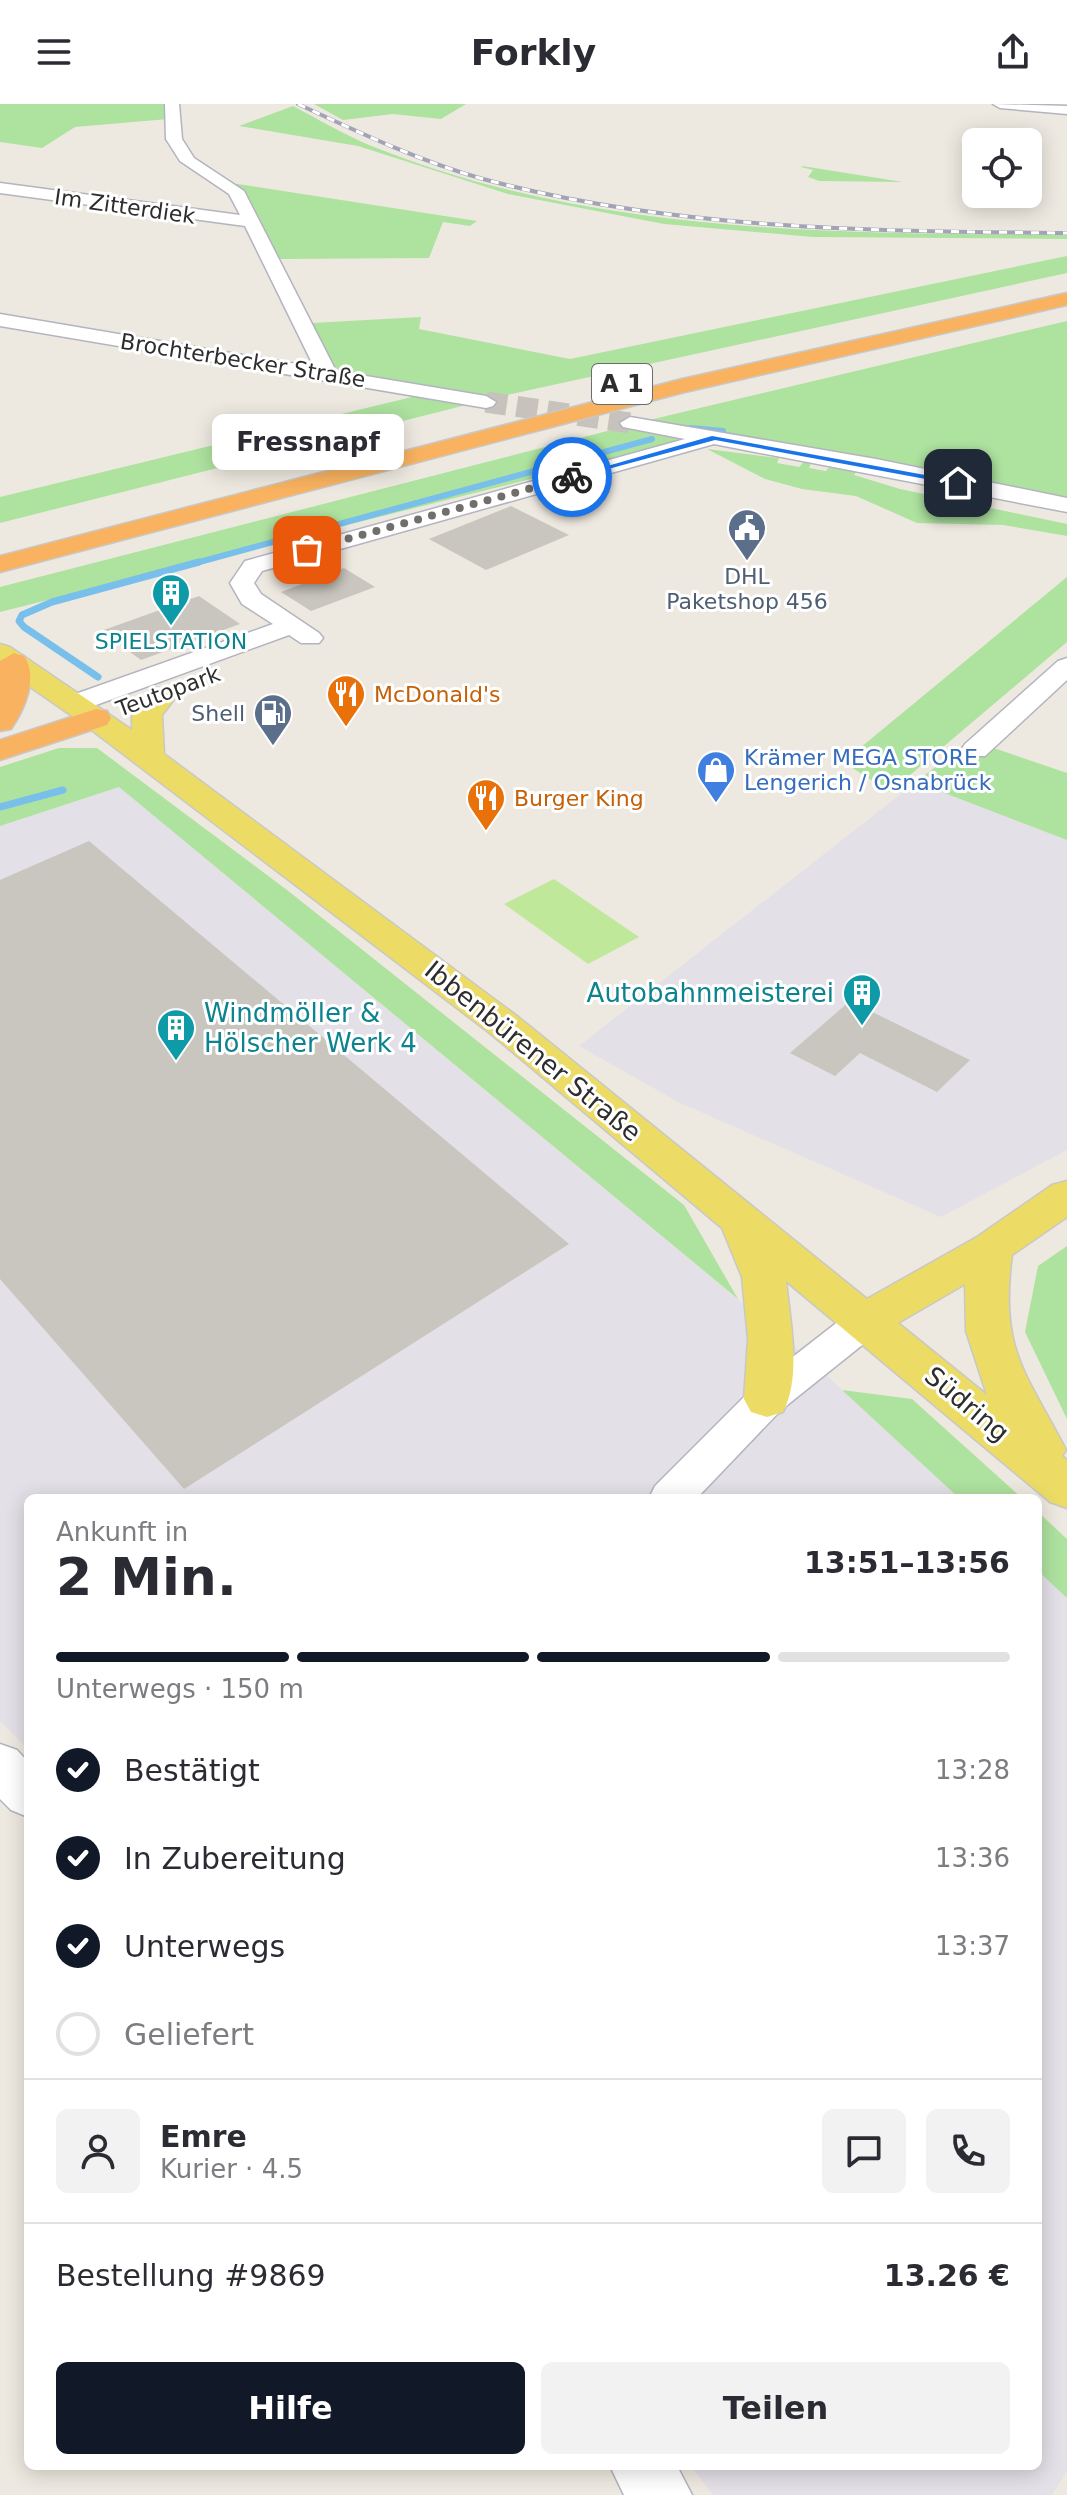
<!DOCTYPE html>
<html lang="de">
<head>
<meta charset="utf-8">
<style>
	body { margin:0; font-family:"DejaVu Sans",sans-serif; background:#f2f2f3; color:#2b2b33; height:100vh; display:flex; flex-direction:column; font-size:30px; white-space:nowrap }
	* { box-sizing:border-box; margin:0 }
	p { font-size:26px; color:#7c7c81 }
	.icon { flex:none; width:44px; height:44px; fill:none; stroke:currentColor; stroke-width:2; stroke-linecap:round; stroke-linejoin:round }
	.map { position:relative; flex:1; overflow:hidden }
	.side { position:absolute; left:24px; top:1390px; width:1018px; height:976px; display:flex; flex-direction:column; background:#fff; border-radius:12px; box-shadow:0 4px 20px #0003 }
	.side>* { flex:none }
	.tools { position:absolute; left:962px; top:24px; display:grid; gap:16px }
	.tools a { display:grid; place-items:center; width:80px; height:80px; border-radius:12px; background:#fff; box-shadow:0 4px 20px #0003; font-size:40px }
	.pin { position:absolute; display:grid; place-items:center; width:68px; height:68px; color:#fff; margin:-34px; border-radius:16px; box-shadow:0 4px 12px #0006 }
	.courier { position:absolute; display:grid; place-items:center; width:80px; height:80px; margin:-40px; border:6px solid #1a73e8; border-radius:50%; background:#fff; color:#222; box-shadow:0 2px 10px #0007 }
	.bubble { position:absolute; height:56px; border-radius:12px; background:#fff; box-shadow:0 4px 20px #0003; font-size:26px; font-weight:700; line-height:56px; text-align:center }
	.overview em { font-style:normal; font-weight:700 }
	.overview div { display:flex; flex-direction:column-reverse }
	.overview { display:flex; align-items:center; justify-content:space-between; height:136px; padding:0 32px }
	h1 { font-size:52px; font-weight:700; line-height:60px }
	.bar { display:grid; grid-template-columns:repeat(4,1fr); gap:12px 8px; align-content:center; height:96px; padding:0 32px }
	.bar i { height:10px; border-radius:6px; background:#e1e1e2 }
	.bar .on { background:#111827 }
	.bar p { grid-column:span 4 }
	.line { display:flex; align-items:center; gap:20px; padding:0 32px; border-top:2px solid #e1e1e2 }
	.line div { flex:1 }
	.round { display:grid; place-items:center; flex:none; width:84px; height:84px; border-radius:12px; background:#f2f2f3 }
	ol { padding:0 32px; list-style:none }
	li { display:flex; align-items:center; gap:24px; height:88px }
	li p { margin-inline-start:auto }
	li .icon { padding:8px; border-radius:50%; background:#111827; color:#fff; stroke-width:4 }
	li:last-child { color:#7c7c81 }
	li i { width:44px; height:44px; border:4px solid #e1e1e2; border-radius:50% }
	.button { display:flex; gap:16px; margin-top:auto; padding:16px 32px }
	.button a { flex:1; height:92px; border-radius:12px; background:#111827; color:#fff; font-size:32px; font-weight:700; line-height:92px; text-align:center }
	.button a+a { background:#f2f2f3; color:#2b2b33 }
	header { display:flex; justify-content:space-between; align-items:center; height:104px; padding:0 32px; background:#fff; font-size:36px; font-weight:700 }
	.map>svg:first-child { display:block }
</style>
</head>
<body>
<header><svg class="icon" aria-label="menu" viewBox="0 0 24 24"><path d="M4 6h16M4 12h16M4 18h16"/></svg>Forkly<svg class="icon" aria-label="share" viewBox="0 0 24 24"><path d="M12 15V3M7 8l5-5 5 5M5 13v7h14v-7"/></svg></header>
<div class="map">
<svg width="1067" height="2391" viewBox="0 0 1067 2391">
	<rect width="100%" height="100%" fill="#eee9e0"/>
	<g fill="#e3e0e7">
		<path d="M 916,678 L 1067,736 L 1067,1046 L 941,1113 L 680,999 L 579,942 Z"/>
		<path d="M 119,683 L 799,1246 L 959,1394 L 28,1394 L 28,1645 L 0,1617 L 0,722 Z"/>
		<path d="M 1038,1467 L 1067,1494 L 1067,2366 L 1052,2391 L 713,2391 L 691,2362 L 1038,2362 Z"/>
	</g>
	<g fill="#aee29f">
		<path d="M 0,0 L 165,0 L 168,15 L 75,23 L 42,44 L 0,38 Z"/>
		<path d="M 314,0 L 466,0 L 441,15 L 393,10 L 343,16 Z"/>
		<path d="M 293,2 C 318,15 343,30 369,41 C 590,131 832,129 1067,131 L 1067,135 L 813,133 L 664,120 L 508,90 L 358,42 L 239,22 Z"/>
		<path d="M 801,63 L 802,62 L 903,78 L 819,77 L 808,73 L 813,66 Z"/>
		<path d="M 231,79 L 477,117 L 470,122 L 443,118 L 429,154 L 279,155 Z"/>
		<path d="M 1067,152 L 1067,169 L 498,293 L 333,266 L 312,219 L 421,213 L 419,225 L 570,255 Z"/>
		<path d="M 1067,217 L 1067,395 L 645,317 Z"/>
		<path d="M 420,291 L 474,299 L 0,419 L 0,393 Z"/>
		<path d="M 619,324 L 690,335 L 0,508 L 0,483 Z"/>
		<path d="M 707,345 L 779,354 L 777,359 L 799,363 L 804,358 L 811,359 L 809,364 L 826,367 L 830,362 L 856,368 L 854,371 L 900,385 L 1067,420 L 1067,432 L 1003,421 L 917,419 L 856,392 L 802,385 L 765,375 Z"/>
		<path d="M 1067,473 L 1067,538 L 890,688 L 843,658 Z"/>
		<path d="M 970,636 L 1067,669 L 1067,736 L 916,678 Z"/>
		<path d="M 59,644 L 97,644 L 287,786 L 684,1101 L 738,1195 L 119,683 L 0,722 L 0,663 Z"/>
		<path d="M 1067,1142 L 1067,1315 L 1025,1228 L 1038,1162 Z"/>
		<path d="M 842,1286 L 912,1295 L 1022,1394 L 959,1394 Z"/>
		<path d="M 1038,1408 L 1067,1435 L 1067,1494 L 1038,1467 Z"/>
	</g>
	<path fill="#bfe89b" d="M 554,775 L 639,833 L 588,860 L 504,800 Z"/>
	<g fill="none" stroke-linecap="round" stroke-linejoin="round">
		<g stroke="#78bfeb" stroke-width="6">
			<path d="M 691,324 L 723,327"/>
			<path d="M 192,460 L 652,335"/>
		</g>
		<g stroke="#78bfeb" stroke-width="7">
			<path d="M 98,573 L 24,523 L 19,517 L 22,511 L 52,498 L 199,458"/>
			<path d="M 0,703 L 63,686"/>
		</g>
	</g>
	<g fill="#c9c6bf">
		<path d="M 511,402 L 569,431 L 486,466 L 429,435 Z"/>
		<path d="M 344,464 L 375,483 L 311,507 L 281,488 Z"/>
		<path d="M 199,492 L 240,520 L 141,556 L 101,527 Z"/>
		<path d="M 89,737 L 569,1140 L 184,1385 L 0,1175 L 0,776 Z"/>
		<path d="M 850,897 L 970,956 L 937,988 L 860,949 L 835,972 L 790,949 Z"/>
	</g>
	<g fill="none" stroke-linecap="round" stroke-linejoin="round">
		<path stroke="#c7c3bc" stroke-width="21" stroke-dasharray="21 10" stroke-linecap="butt" d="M 486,298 L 630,319"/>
		<g stroke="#b3b4bf" stroke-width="3">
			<g id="minor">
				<path d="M 165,0 L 179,0 L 182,35 L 194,54 L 244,87 L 336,267 L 486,292 L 496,298 L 493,302 L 486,304 L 0,222 L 0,210 L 314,263 L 245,122 L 0,89 L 0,79 L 240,111 L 229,90 L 180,57 L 166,35 Z"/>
				<path d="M 993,0 L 1067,2 L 1067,10 L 1000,4 Z"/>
				<path d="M 630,313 L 876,355 L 1067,394 L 1067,408 L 714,340 L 262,467 L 254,479 L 261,490 L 319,529 L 323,534 L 319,539 L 301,539 L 289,531 L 85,605 L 67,605 L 63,599 L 67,593 L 273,520 L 242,500 L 230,479 L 245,457 L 685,335 L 623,323 L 620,319 Z"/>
				<path d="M 1067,554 L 1067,576 L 985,652 L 965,652 L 961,646 L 965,640 L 1058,557 Z"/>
				<path d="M 867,1201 L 881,1206 L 886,1216 L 881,1226 L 781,1306 L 697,1394 L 649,1394 L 655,1382 L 753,1284 L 853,1206 Z"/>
				<path d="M 0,1640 L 17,1646 L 28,1658 L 28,1713 L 11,1706 L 0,1695 Z"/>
				<path d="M 610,2362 L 677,2362 L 692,2391 L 624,2391 Z"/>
			</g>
		</g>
		<g stroke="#c8c8c8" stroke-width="3">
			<path id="major" d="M 0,540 L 10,543 L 132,626 L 132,611 L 152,584 L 174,584 L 178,590 L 162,611 L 164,650 L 517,912 L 867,1195 L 977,1133 L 1052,1081 L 1067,1077 L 1067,1113 L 1012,1151 C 999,1246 1026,1268 1066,1346 L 1062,1352 L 1067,1356 L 1067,1404 L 1050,1398 L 786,1177 C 790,1217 802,1272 783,1308 L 767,1313 L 751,1308 L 744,1295 L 748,1235 L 742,1173 L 722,1124 L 491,930 L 85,621 L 0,562 ZM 965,1180 L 966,1227 L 987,1291 L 898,1219 Z"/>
		</g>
		<g stroke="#c8c8c8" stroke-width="3">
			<g id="highway">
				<path d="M 1067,189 L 1067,201 L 685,288 L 0,468 L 0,452 L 682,275 Z"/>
				<path d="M 14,549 L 24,552 C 39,573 24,606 11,625 L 0,627 L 0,557 Z"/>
				<path d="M 96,605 L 107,607 L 111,614 L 107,621 L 0,656 L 0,636 Z"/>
			</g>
		</g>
		<use href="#minor" fill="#fff" fill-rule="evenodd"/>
		<use href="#major" fill="#ecdc66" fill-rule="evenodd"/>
		<use href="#highway" fill="#f9b360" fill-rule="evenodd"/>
		<g stroke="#a2a3b6" stroke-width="4">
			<path id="rail" d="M 298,0 C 358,28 419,57 483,75 C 674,126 871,127 1067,129"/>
		</g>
		<use href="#rail" stroke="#fff" stroke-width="3" stroke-dasharray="8" stroke-linecap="butt"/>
	</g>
	<path fill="#1a73e8" d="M 712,332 L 958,377 L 962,379 L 958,381 L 715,336 L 575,374 L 569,373 Z"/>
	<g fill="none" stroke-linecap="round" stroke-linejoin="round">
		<path stroke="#716f6c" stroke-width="8" stroke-dasharray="0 14.4" d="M 307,446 L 572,373"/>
	</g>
	<defs>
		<g id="civic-pin" transform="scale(2)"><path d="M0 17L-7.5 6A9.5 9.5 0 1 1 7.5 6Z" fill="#5c6f8a" stroke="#fff"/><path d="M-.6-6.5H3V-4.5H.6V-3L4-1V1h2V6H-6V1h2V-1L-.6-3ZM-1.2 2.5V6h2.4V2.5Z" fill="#fff"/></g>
		<g id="building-pin" transform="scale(2)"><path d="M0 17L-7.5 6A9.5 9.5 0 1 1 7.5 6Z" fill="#0f9aa8" stroke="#fff"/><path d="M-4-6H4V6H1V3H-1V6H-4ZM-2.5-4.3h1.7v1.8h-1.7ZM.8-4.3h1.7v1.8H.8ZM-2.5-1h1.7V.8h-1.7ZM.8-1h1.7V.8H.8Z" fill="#fff"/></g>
		<g id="restaurant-pin" transform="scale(2)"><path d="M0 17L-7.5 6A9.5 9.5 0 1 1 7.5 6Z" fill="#e8710a" stroke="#fff"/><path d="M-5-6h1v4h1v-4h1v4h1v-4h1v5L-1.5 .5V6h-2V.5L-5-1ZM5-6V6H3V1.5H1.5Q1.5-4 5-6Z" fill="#fff"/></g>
		<g id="fuel-pin" transform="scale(2)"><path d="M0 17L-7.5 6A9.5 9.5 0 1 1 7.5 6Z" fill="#5c6f8a" stroke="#fff"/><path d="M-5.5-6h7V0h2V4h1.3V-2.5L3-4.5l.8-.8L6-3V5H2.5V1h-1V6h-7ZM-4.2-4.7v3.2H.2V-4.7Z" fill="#fff"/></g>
		<g id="shop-pin" transform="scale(2)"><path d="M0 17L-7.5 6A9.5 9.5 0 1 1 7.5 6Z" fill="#3f7fe0" stroke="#fff"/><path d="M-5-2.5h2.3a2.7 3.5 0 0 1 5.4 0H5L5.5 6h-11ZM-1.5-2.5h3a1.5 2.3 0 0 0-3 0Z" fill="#fff"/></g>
	</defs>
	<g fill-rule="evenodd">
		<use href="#civic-pin" x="747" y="424"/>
		<use href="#building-pin" x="171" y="489"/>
		<use href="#restaurant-pin" x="346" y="590"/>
		<use href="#fuel-pin" x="273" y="609"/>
		<use href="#shop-pin" x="716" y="666"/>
		<use href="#restaurant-pin" x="486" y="694"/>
		<use href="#building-pin" x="862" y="889"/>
		<use href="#building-pin" x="176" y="924"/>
	</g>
	<g text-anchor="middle" stroke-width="6" stroke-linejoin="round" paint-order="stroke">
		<g font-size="22" fill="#2d2d2d" stroke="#fff">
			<text transform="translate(125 102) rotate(8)" y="8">Im Zitterdiek</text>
			<text transform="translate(243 256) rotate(9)" y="8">Brochterbecker Straße</text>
			<text transform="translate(168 587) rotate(-20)" y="8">Teutopark</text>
		</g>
		<g font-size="22" fill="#4e5e75" stroke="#fff">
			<text x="747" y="480">DHL<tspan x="747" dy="25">Paketshop 456</tspan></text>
			<text x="245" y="617" text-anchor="end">Shell</text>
		</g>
		<g font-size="22" fill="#0d838f" stroke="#fff">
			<text x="171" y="545">SPIELSTATION</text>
		</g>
		<g font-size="22" fill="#c56008" stroke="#fff" text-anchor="start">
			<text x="374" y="598">McDonald's</text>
			<text x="514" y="702">Burger King</text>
		</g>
		<g font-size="22" fill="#366cbe" stroke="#fff" text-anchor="start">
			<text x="744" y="661">Krämer MEGA STORE<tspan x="744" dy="25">Lengerich / Osnabrück</tspan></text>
		</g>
		<rect fill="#fff" stroke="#6c6c6c" stroke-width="2" x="592" y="260" width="60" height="40" rx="6"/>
		<g font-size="24" font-weight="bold" fill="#2d2d2d">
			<text x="622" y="288">A 1</text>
		</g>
		<g font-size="26" fill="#0d838f" stroke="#fff" text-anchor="end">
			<text x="834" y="898">Autobahnmeisterei</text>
			<text x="204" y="918" text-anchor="start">Windmöller &amp;<tspan x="204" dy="30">Hölscher Werk 4</tspan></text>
		</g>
		<g font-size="26" fill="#2d2d2d" stroke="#fff">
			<text transform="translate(533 947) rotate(39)" y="9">Ibbenbürener Straße</text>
			<text transform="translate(967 1300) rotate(40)" y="9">Südring</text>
		</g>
	</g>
</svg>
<div class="tools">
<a><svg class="icon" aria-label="locate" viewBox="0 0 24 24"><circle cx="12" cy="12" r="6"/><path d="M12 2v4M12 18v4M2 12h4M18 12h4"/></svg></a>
</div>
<div class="pin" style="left:307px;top:446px;background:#ea580c"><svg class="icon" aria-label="bag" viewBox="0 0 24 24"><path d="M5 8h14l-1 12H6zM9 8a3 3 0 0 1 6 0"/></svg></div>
<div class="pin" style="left:958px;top:379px;background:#1f2937"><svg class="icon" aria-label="home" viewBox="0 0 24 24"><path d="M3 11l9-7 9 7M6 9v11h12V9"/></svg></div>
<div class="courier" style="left:572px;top:373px"><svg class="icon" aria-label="bike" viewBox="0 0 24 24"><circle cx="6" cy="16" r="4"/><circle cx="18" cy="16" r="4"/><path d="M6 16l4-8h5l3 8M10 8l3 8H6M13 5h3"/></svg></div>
<div class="bubble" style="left:212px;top:310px;width:192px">Fressnapf</div>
<section class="side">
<div class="overview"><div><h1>2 Min.</h1><p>Ankunft in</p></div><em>13:51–13:56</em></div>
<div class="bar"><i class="on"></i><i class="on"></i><i class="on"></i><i></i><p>Unterwegs · 150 m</p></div>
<ol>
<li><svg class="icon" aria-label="check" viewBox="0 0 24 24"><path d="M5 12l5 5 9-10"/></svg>Bestätigt<p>13:28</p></li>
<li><svg class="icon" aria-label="check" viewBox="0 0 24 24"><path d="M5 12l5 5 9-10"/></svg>In Zubereitung<p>13:36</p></li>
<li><svg class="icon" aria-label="check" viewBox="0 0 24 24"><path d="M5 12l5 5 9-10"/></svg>Unterwegs<p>13:37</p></li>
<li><i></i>Geliefert</li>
</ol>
<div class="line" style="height:144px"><a class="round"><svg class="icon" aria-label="person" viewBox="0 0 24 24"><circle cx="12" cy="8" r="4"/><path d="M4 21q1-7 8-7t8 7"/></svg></a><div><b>Emre</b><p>Kurier · 4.5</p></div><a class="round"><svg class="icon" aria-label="chat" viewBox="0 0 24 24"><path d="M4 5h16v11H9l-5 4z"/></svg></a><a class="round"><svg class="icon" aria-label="phone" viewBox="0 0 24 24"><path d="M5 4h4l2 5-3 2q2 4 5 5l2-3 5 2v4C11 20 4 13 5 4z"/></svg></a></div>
<div class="line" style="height:104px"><div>Bestellung #9869</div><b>13.26 €</b></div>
<div class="button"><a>Hilfe</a><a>Teilen</a></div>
</section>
</div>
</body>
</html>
